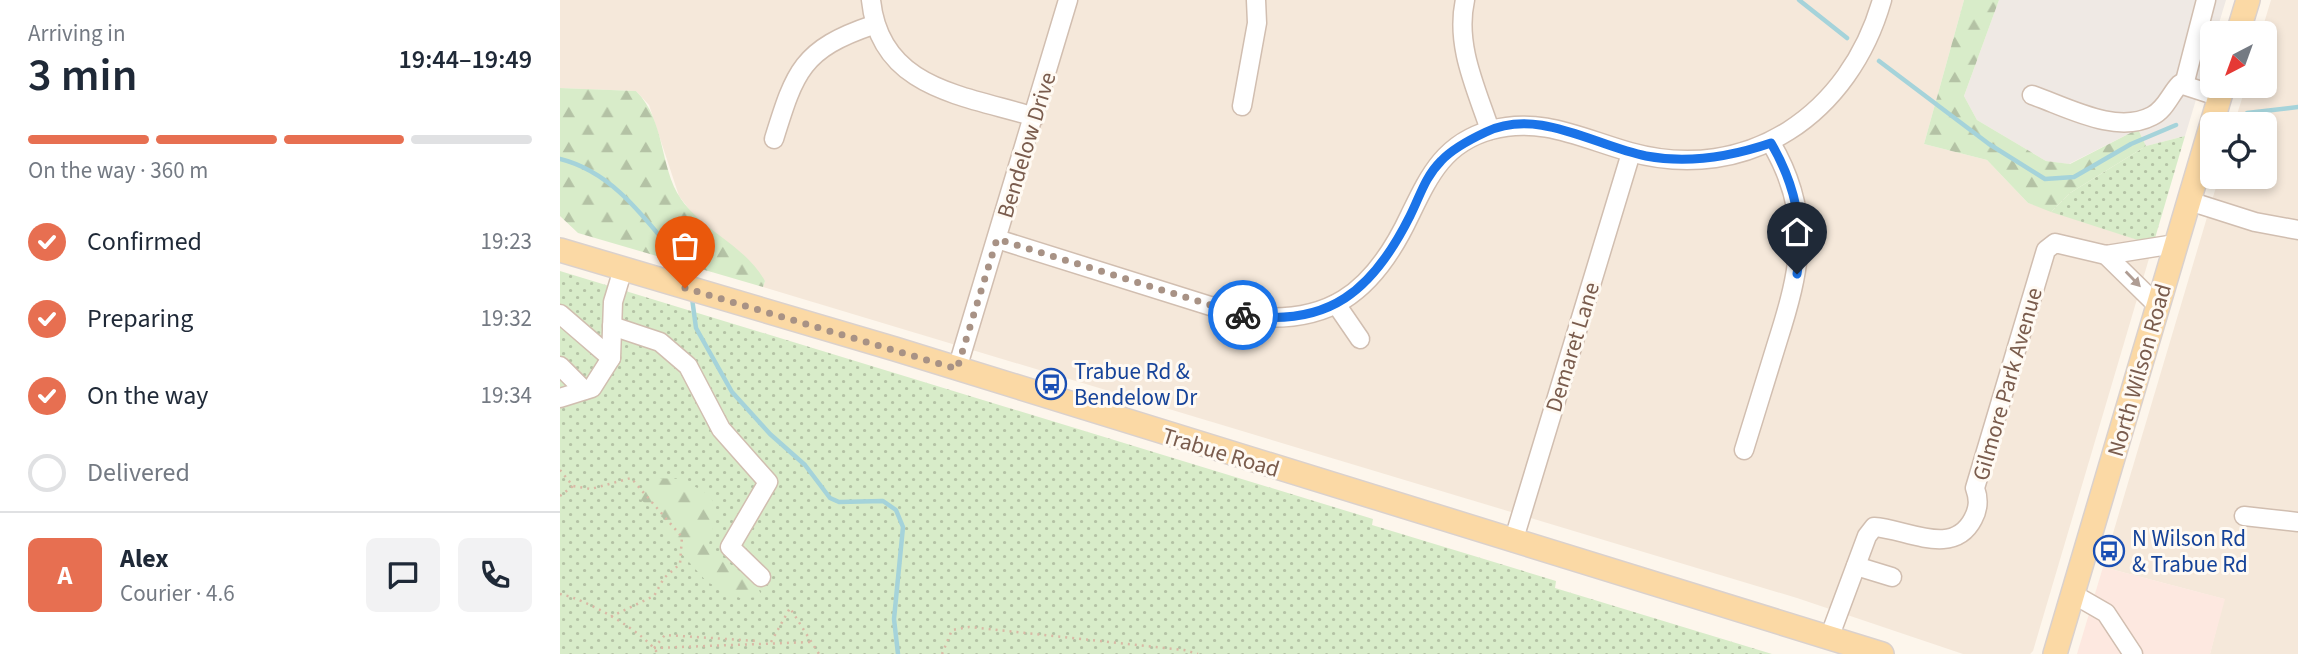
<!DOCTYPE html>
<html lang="en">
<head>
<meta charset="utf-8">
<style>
	body { margin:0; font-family:"Source Sans 3",sans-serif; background:#f2f2f3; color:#1f2937; height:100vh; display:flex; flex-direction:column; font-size:26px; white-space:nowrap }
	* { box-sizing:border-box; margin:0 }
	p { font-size:23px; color:#747a83 }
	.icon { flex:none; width:38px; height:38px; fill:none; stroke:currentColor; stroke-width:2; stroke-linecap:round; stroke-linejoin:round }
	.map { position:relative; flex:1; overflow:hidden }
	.sheet { display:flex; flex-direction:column; background:#fff; width:560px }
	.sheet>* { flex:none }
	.needle { width:46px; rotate:221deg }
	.fabs { position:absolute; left:1640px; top:21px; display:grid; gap:14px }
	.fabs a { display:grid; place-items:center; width:77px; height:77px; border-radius:10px; background:#fff; box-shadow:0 4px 10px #0003; font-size:35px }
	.pin { position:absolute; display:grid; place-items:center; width:60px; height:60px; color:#fff; margin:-72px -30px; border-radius:50% 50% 50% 0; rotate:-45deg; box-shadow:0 0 7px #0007 }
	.pin .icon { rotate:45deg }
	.courier { position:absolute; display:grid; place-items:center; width:70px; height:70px; margin:-35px; border:5px solid #1a73e8; border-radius:50%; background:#fff; color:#222; box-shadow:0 2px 9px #0007 }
	.summary em { font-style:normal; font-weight:600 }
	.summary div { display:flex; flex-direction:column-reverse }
	.summary { display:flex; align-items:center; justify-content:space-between; height:119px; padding:0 28px }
	h1 { font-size:46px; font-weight:600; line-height:52px }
	.bar { display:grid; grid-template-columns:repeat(4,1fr); gap:10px 7px; align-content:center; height:84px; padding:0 28px }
	.bar i { height:9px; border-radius:5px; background:#e0e1e3 }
	.bar .active { background:#e76f51 }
	.bar p { grid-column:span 4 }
	.line { display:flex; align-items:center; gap:18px; padding:0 28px; border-top:2px solid #e0e1e3 }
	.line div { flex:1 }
	.round { display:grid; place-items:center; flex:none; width:74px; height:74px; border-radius:10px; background:#f2f2f3 }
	ol { padding:0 28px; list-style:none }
	li { display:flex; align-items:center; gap:21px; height:77px }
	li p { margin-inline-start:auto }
	li .icon { padding:7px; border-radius:50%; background:#e76f51; color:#fff; stroke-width:4 }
	li:last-child { color:#747a83 }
	li i { width:38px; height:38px; border:4px solid #e0e1e3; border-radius:50% }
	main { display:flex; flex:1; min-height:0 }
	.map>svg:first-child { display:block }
</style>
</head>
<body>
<main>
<section class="sheet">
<div class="summary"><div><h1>3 min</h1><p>Arriving in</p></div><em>19:44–19:49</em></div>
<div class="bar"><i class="active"></i><i class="active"></i><i class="active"></i><i></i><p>On the way · 360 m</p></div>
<ol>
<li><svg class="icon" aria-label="check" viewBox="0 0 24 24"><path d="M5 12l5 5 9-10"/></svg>Confirmed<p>19:23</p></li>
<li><svg class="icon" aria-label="check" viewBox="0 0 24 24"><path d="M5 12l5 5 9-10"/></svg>Preparing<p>19:32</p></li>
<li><svg class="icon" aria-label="check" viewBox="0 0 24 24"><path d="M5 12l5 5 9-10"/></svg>On the way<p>19:34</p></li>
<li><i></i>Delivered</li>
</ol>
<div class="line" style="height:126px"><b class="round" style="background:#e76f51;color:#fff">A</b><div><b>Alex</b><p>Courier · 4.6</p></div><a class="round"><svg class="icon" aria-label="chat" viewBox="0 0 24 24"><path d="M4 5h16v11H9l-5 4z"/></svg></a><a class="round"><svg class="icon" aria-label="phone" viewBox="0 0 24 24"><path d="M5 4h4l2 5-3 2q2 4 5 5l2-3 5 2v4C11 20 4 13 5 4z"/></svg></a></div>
</section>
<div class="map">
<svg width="1738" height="654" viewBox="0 0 1738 654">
	<defs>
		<pattern id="grass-dots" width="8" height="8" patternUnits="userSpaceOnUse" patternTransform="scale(1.75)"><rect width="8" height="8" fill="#d8ecc9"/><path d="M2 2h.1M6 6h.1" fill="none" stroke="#b4c2a5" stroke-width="1.8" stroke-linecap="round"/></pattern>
		<pattern id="forest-firs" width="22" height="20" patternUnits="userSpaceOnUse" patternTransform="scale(1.75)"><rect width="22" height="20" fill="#d8ecc9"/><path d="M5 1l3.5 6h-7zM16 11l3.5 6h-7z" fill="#b4c2a5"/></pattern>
	</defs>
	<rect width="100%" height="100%" fill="#fdf6ec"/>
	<g fill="#f5e8da">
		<path d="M 0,0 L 1404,0 L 1364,144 L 1427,160 L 1468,203 L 1593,245 L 1473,651 L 1470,654 L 1403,654 L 1237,598 L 203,287 L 205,281 L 132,213 L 119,196 L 89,105 L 76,91 L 0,88 Z"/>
		<path d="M 1711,0 L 1738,0 L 1738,654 L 1650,654 L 1664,599 L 1543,567 L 1659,177 L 1704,177 L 1704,124 L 1674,124 L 1686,86 L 1704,86 L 1704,33 L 1701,33 Z"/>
	</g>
	<path fill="#fde8e0" d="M 1543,567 L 1665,599 L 1650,654 L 1517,654 Z"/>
	<path fill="#efe9e4" d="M 1439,0 L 1666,0 L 1656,33 L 1652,33 L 1652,47 L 1625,136 L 1586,146 L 1578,129 L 1509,164 L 1486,161 L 1417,120 L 1404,96 Z"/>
	<g fill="url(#grass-dots)">
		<path d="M 1625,136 L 1593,245 L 1491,212 L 1510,193 L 1586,146 Z"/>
		<path d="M 0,271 L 813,519 L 812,525 L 996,581 L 995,588 L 1212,654 L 0,654 Z"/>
	</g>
	<g fill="url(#forest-firs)">
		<path d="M 1404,0 L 1439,0 L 1404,96 L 1417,120 L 1486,161 L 1510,164 L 1578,129 L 1586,146 L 1510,193 L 1491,212 L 1468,203 L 1427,160 L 1364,144 Z"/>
		<path d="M 0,88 L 76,91 C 106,121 99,167 121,199 C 144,232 185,245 205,281 L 203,287 L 18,233 L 0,216 Z"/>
		<path d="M 93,478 L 122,479 L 151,496 L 156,515 L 148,548 L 196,583 L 202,597 L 180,598 L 147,582 L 111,542 L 103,518 L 75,495 Z"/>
	</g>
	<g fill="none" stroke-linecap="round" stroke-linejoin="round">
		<g stroke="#a5d3da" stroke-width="4.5">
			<path d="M 1239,0 L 1287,38"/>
			<path d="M 1319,61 L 1429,144 L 1485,179 L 1514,177 L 1571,144 L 1616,125"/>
			<path d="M 1687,113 L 1738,107"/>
			<path d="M 0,159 C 57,173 90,226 127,269 L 129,282"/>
			<path d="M 132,298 L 136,328 L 172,392 L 210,434 L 245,465 L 270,498 L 279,502 L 323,501 L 336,510 L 343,527 L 334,619 L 338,654"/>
		</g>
		<g stroke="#d1beb0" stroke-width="21">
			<g id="minor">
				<path d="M 311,0 C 320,89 403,95 475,117"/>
				<path d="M 905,0 C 895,45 916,88 930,130"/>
				<path d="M 1624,85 L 1646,0"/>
				<path d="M 1472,95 C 1507,107 1556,135 1592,116 C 1606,109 1610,94 1620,84 L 1660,97"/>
				<path d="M 682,106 L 697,23 L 696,0"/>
				<path d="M 214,139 C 235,71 242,49 313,25"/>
				<path d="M 1629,201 L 1695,222 L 1738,230"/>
				<path d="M 437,239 L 679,315 C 767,328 813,294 850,215 C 869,176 884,143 931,130 C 981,116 1023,139 1070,152 C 1189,185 1290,113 1322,0"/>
				<path d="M 1546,255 L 1597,305"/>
				<path d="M 776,304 L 800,339"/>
				<path d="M 0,314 L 51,358"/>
				<path d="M 52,326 L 100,342 L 128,366 L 161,429 L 208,482 L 170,547 L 201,577"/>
				<path d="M 0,366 L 24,390"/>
				<path d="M 397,369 L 508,0"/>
				<path d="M 0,398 L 32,388 L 51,358 L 53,302 L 63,269"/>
				<path d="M 1184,450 C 1195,414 1206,379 1217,343 C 1241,268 1253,214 1211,143"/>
				<path d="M 1684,516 L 1738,522"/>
				<path d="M 953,542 L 1071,153"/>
				<path d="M 1296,566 L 1332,577"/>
				<path d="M 1513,594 L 1546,613 L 1573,654"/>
				<path d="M 1269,638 L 1307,536 L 1314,527 C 1347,529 1393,558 1413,519 C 1419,508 1419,499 1415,488 L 1486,250 L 1495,243 L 1546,255 L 1615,244"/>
			</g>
		</g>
		<g stroke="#dad1cd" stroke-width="26">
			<g id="major">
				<path d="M 1678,33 L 1688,0"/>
				<path d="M 0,250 L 335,349 L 1322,654"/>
				<path d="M 1495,654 L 1663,86"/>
			</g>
		</g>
		<g stroke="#d9b8a5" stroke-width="2.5" stroke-dasharray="2 5" stroke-linecap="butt">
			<path d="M 0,470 L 13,486 L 31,489 L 71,478 L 122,537 L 120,564 L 104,578 L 94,596 L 50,617"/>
			<path d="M 0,496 L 13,486"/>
			<path d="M 0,594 C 26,599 85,632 98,654"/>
			<path d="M 211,642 L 230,608 L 259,654"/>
			<path d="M 94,648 L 251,642"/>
			<path d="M 94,648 L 105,635 L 197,641"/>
			<path d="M 382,654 L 392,630 L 409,627 L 624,650 L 638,654"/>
		</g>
		<use href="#minor" stroke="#fff" stroke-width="18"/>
		<use href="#major" stroke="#fbd9a5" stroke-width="23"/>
	</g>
	<defs><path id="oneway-solid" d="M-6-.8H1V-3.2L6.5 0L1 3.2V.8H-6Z" transform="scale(1.75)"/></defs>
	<use fill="#af9d94" href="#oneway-solid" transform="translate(1573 279) rotate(46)"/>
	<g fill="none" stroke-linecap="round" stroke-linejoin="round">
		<path stroke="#a89285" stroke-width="7" stroke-dasharray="0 12.6" d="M 125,288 L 397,369 L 437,239 L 683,315"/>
		<path stroke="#1a73e8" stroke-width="9" d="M 683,315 C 769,328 813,290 850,216 C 860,196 865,177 881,161 C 893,148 911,139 926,132 C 978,107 1035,146 1086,156 C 1129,164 1170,157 1211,143 C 1235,184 1245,226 1237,274"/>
	</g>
	<defs>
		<g id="bus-ring" transform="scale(1.575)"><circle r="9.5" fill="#fffaf3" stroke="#1a4fb4" stroke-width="1.5"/><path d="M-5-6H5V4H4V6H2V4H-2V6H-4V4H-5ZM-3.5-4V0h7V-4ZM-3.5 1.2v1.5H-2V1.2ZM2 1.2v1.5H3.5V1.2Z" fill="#1a4fb4"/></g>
	</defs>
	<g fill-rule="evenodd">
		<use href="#bus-ring" x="491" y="384"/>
		<use href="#bus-ring" x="1549" y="551"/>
	</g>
	<g text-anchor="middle" stroke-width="6" stroke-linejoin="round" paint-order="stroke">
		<g font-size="23" fill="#7a5c4d" stroke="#fffaf3">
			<text transform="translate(466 145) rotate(-73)" y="8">Bendelow Drive</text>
			<text transform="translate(1012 347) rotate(-73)" y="8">Demaret Lane</text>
			<text transform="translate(1579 370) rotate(-74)" y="8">North Wilson Road</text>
			<text transform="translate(1447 384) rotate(-74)" y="8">Gilmore Park Avenue</text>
			<text transform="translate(661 452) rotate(17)" y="8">Trabue Road</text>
		</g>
		<g font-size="23" fill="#164399" stroke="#fffaf3" text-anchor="start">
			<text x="514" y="379">Trabue Rd &amp;<tspan x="514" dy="26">Bendelow Dr</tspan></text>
			<text x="1572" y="546">N Wilson Rd<tspan x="1572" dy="26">&amp; Trabue Rd</tspan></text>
		</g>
	</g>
</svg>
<div class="fabs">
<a><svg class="needle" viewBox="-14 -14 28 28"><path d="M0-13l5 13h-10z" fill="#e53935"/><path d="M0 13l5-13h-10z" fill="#747a83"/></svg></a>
<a><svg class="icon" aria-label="locate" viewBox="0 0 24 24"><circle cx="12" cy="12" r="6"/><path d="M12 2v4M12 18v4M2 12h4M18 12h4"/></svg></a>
</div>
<div class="pin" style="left:125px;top:288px;background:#ea580c"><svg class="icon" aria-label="bag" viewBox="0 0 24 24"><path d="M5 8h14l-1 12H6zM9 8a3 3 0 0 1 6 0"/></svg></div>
<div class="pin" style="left:1237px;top:274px;background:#1f2937"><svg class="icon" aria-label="home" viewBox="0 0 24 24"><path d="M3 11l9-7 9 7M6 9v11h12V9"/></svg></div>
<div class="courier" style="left:683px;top:315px"><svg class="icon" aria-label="bike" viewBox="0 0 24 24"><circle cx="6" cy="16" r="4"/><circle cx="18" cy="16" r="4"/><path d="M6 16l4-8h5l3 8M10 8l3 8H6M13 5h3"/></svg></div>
</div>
</main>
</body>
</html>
